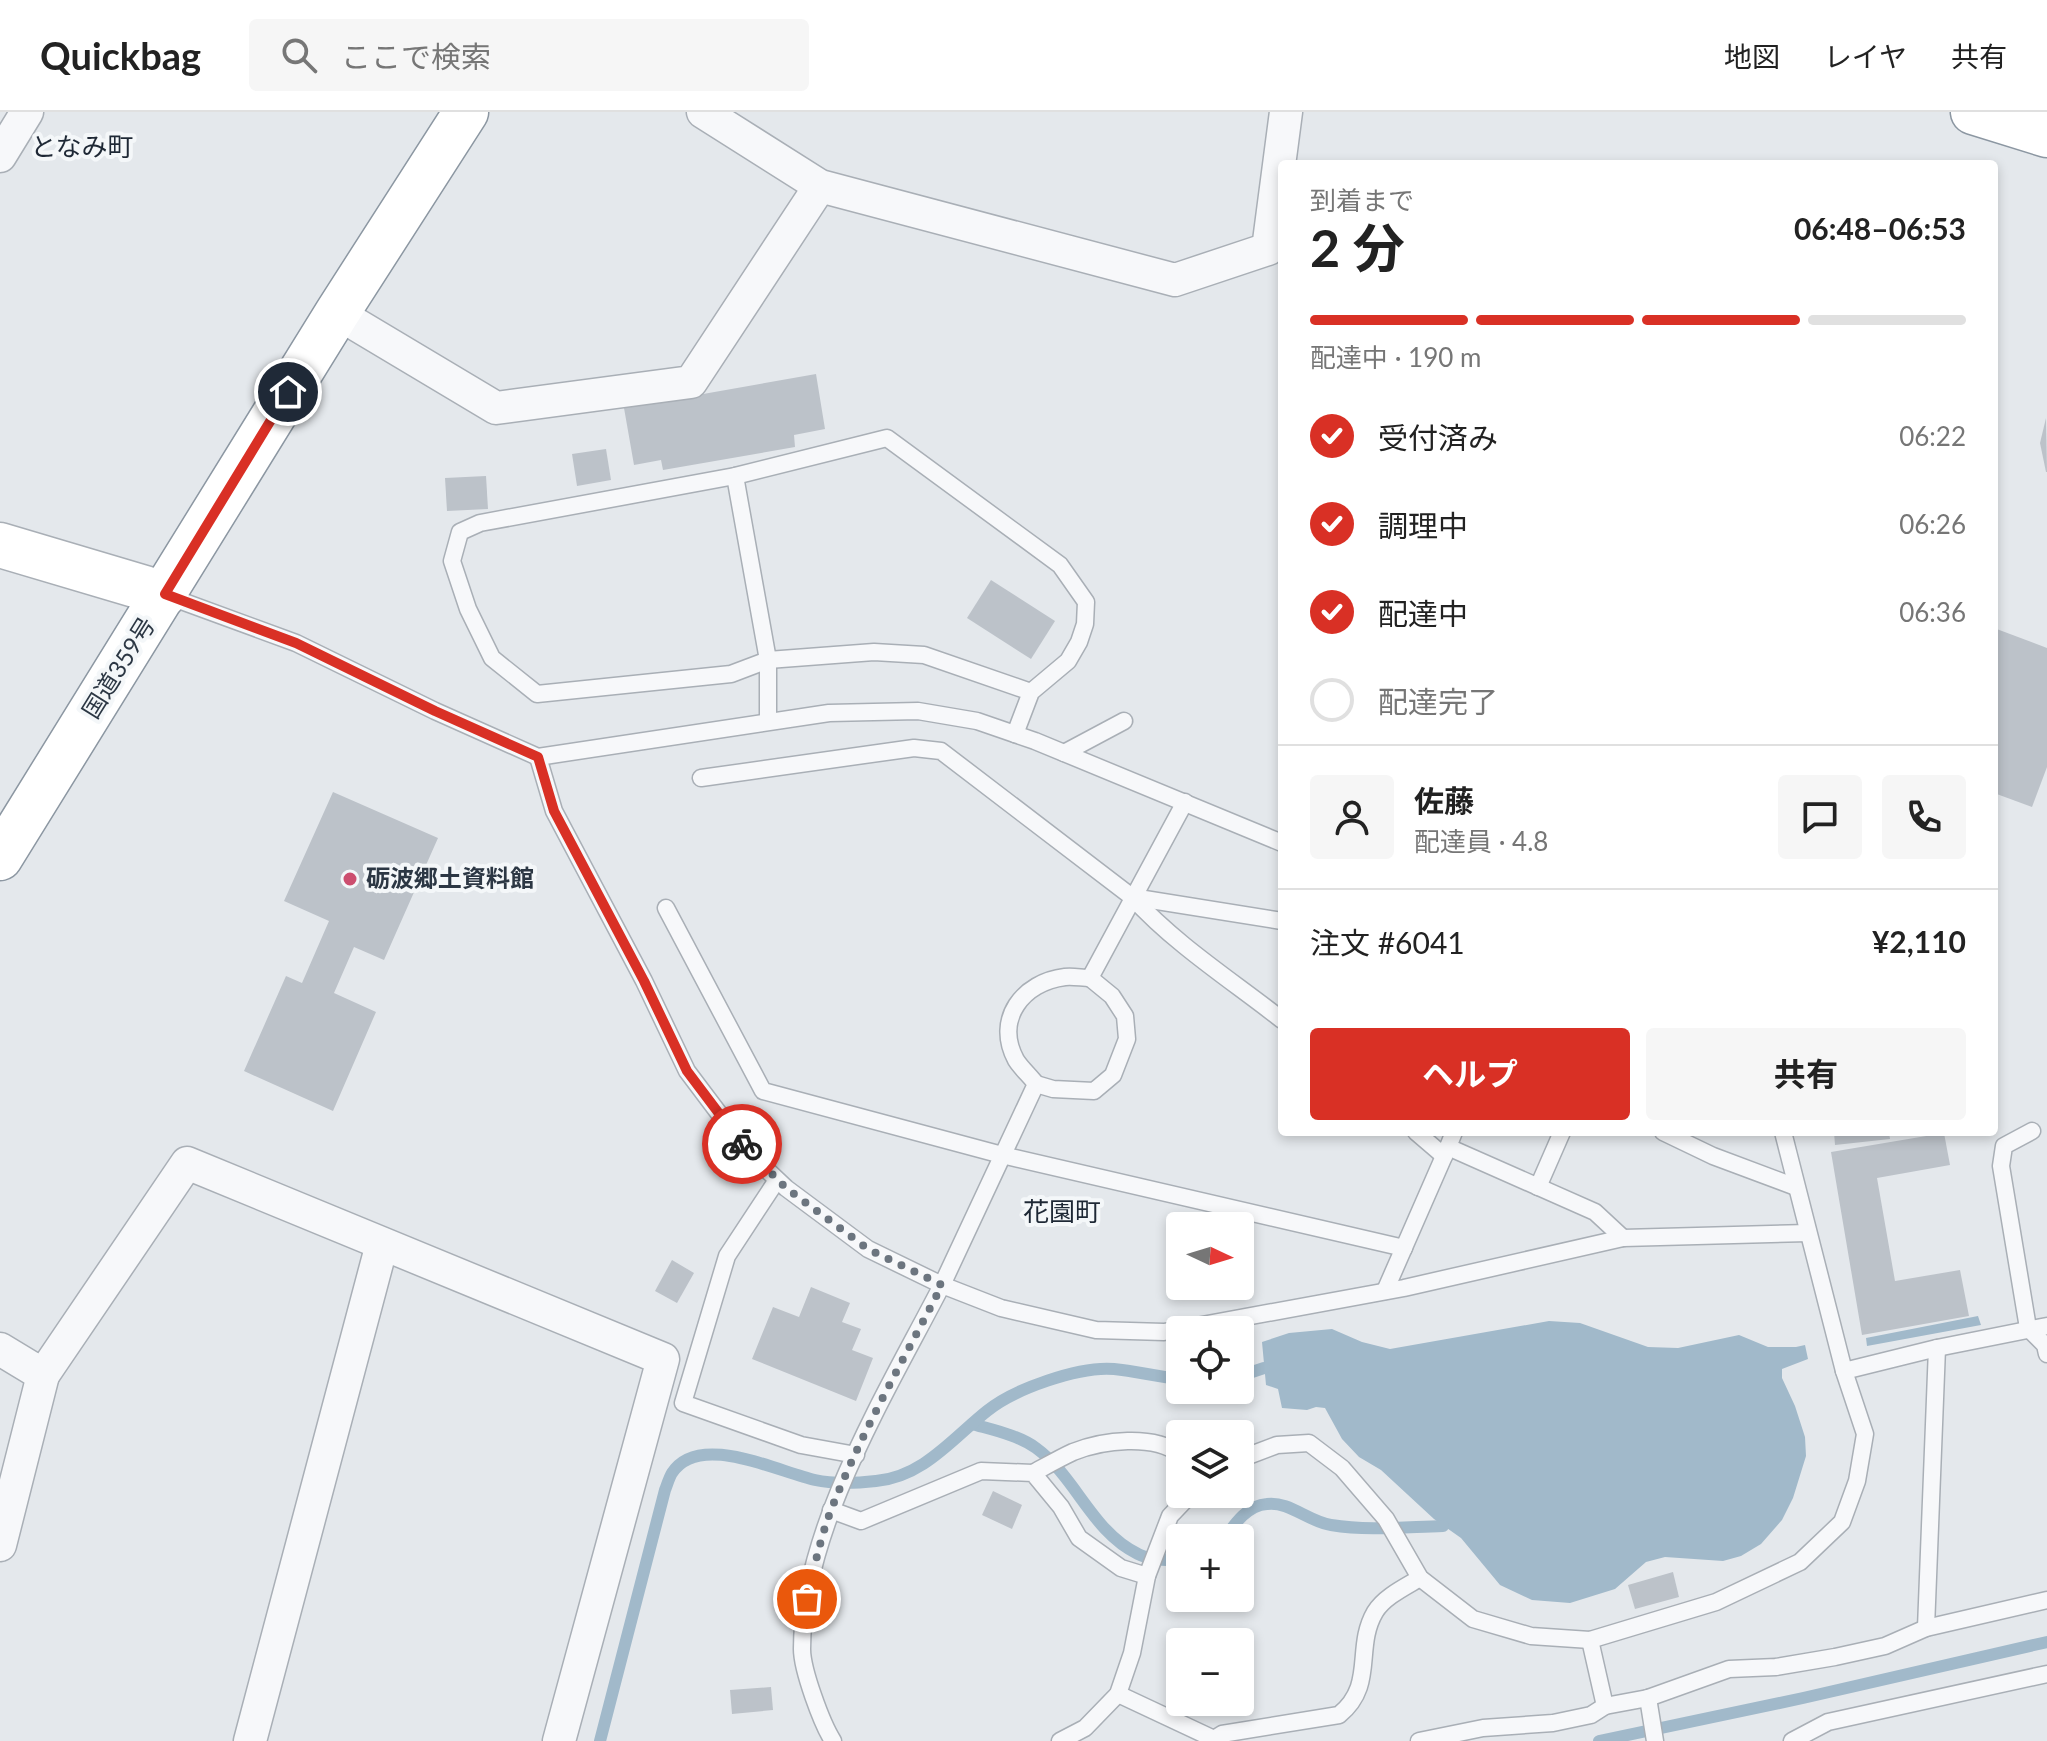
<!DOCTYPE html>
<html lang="ja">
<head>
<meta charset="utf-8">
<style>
	body { margin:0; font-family:Lato,"Noto Sans JP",sans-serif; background:#f6f6f6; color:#222; height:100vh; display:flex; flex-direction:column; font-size:30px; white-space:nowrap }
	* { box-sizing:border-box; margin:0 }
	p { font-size:26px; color:#767676 }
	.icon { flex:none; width:44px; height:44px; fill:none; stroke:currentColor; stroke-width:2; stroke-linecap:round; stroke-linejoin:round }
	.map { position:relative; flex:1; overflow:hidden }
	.panel { position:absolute; left:1278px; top:48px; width:720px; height:976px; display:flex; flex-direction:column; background:#fff; border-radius:8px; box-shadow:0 4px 12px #0003 }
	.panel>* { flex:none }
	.needle { width:52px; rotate:94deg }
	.fabs { position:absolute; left:1166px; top:1100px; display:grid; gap:16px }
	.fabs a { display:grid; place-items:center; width:88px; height:88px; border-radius:8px; background:#fff; box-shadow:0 4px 12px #0003; font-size:40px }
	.pin { position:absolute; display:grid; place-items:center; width:68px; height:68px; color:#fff; margin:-34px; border:4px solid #fff; border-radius:50%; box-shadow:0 2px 8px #0007 }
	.courier { position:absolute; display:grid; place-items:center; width:80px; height:80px; margin:-40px; border:6px solid #d93025; border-radius:50%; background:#fff; color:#222; box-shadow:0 2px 10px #0007 }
	.headline em { font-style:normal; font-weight:700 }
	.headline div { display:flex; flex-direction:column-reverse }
	.headline { display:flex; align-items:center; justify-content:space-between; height:136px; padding:0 32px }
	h1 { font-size:52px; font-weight:700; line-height:60px }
	.bar { display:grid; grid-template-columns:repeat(4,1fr); gap:12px 8px; align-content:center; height:96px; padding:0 32px }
	.bar i { height:10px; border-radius:6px; background:#e0e0e0 }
	.bar .on { background:#d93025 }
	.bar p { grid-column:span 4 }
	.line { display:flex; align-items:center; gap:20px; padding:0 32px; border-top:2px solid #e0e0e0 }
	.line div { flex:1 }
	.round { display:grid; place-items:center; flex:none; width:84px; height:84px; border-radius:8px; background:#f6f6f6 }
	ol { padding:0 32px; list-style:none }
	li { display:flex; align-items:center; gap:24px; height:88px }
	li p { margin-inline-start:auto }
	li .icon { padding:8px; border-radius:50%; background:#d93025; color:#fff; stroke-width:4 }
	li:last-child { color:#767676 }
	li i { width:44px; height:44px; border:4px solid #e0e0e0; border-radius:50% }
	.button { display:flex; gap:16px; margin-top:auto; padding:16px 32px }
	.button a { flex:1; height:92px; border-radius:8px; background:#d93025; color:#fff; font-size:32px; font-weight:700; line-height:92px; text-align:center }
	.button a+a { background:#f6f6f6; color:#222 }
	header { display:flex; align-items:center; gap:48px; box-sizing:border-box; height:112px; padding:0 40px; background:#fff; border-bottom:2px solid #e0e0e0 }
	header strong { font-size:38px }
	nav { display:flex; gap:44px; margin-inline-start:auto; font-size:28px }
	.search { width:560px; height:72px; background:#f6f6f6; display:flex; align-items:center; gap:20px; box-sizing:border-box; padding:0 28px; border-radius:8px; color:#767676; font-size:30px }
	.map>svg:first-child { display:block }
</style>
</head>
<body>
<header>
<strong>Quickbag</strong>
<div class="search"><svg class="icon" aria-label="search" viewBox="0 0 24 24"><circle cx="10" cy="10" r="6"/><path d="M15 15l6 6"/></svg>ここで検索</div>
<nav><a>地図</a><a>レイヤ</a><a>共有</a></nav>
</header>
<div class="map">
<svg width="2047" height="1629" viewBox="0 0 2047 1629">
	<rect width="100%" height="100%" fill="#e4e8ec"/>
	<g fill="#a1b9ca">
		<path d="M 1978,1204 L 1981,1213 L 1867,1234 L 1866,1226 Z"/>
		<path d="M 1549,1209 L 1580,1211 L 1648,1235 L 1678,1236 L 1739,1223 L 1768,1235 L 1796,1235 L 1805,1233 L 1808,1247 L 1782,1257 L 1782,1266 L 1795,1294 L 1805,1325 L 1806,1344 L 1793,1386 L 1782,1408 L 1761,1432 L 1741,1444 L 1723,1449 L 1665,1445 L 1646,1450 L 1615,1477 L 1570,1491 L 1532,1488 L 1500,1473 L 1461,1426 L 1434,1407 L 1381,1358 L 1359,1345 L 1342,1327 L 1325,1296 L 1316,1295 L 1307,1298 L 1282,1296 L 1278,1277 L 1266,1273 L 1262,1230 L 1289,1221 L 1332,1217 L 1362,1230 L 1390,1237 Z"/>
	</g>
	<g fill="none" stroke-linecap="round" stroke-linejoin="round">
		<g stroke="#a1b9ca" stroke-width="12">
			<path d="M 1240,1264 L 1264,1256"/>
			<path d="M 972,1312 C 993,1318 1018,1323 1036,1336 C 1076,1365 1092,1420 1138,1442 C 1149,1448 1167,1448 1180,1449"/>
			<path d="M 1225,1426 C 1235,1411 1248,1393 1267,1392 C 1289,1389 1309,1410 1331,1413 C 1368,1419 1405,1415 1443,1414"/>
			<path d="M 600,1629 L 665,1378 C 667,1373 669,1366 672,1361 C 699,1319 778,1360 815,1368 C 833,1372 858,1371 876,1369 C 923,1365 953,1326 987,1299 C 1014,1277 1079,1254 1114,1257 C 1136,1259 1158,1265 1180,1267"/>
			<path d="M 1599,1629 L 1803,1586 L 2047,1530"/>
		</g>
	</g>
	<g fill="#bcc2c9">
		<path d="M 816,262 L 825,317 L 794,323 L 795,335 L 663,358 L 661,348 L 634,353 L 624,296 Z"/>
		<path d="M 2046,306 L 2047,360 L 2046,360 L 2040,331 Z"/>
		<path d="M 606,337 L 611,368 L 577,374 L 572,342 Z"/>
		<path d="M 486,364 L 488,397 L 447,399 L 445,366 Z"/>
		<path d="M 991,468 L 1055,509 L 1031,547 L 967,506 Z"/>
		<path d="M 1994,516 L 2047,536 L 2047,655 L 2032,695 L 1994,681 Z"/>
		<path d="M 333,680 L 438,726 L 384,848 L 354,835 L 334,881 L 376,900 L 333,999 L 244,959 L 286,864 L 302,871 L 329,809 L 284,789 Z"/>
		<path d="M 1834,1020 L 1889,1020 L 1890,1027 L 1835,1033 Z"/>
		<path d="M 1944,1021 L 1950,1053 L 1877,1066 L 1895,1169 L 1960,1158 L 1969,1204 L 1862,1223 L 1831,1040 Z"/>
		<path d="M 672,1148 L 694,1161 L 677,1191 L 655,1179 Z"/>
		<path d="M 811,1175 L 850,1191 L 842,1210 L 861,1217 L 852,1238 L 873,1246 L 856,1289 L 752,1247 L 773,1195 L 799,1205 Z"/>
		<path d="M 993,1379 L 1022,1393 L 1012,1417 L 982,1403 Z"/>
		<path d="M 1673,1460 L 1679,1485 L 1635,1497 L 1628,1473 Z"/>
		<path d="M 771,1575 L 773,1598 L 732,1602 L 730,1578 Z"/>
	</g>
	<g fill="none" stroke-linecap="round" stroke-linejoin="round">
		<g stroke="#a9afb6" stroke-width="19">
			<g id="lane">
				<path d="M 735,364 L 768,548 L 768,609"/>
				<path d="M 165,483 L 296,531 L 435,599 L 538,645 L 829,601 L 918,599 L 977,609 L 1035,629 L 1282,731"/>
				<path d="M 1015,622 L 1031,580 L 1068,549 L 1079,530 L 1085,512 L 1086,490 L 1060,453 L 887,326 L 735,364 L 480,411 L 460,420 L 452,449 L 468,497 L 492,546 L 537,582 L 731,562 L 768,548 L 874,540 L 924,543 L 1031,580"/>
				<path d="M 1064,641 L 1124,609"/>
				<path d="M 538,645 L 554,699 L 644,869 L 687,959 L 748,1040 L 786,1076 L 868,1137 L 942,1173 C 888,1278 802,1417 802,1537 C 802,1558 822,1612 833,1629"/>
				<path d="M 701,666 L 914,636 L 941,639 L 1132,785 L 1282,809"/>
				<path d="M 1185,690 L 1090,866 C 1082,866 1073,864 1065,865 C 1023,870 994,907 1016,948 C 1021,956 1030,964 1036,972 L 942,1173 L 1001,1196 L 1096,1218 L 1164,1220 L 1404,1176 L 1623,1126 L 1808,1121"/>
				<path d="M 1132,785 C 1176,833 1231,868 1282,908"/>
				<path d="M 666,796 L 763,979 L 1002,1043 L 1404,1136"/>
				<path d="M 1036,972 L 1053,977 L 1094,979 L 1113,963 L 1127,927 L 1125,904 L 1112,884 L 1090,866"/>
				<path d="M 2032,1019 L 2004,1034 L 2001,1054 L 2028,1216 L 2045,1233 L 2047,1242"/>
				<path d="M 1416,1020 L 1444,1044"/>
				<path d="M 1454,1020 L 1448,1035 L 1595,1100 L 1623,1126"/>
				<path d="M 1663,1020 L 1713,1044 L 1796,1075"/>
				<path d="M 777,1068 L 727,1144 L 683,1291 L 801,1333 L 856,1343"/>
				<path d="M 1538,1075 L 1562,1020"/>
				<path d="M 1385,1179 L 1448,1035"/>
				<path d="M 1844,1259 L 1937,1236 L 2047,1214"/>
				<path d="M 1240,1347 L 1277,1333 L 1309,1331 L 1342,1356 L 1386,1407 L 1420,1466 L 1473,1507 L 1531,1524 L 1590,1528 L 1716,1490 L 1800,1450 L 1842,1410 L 1857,1369 L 1865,1322 L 1844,1259 L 1783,1020"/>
				<path d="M 1033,1361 C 1046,1354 1060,1346 1073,1340 C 1103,1328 1153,1322 1180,1342"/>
				<path d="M 831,1398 L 861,1409 L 981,1359 L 1033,1361 L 1061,1395 L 1079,1426 L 1121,1456 L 1147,1464"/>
				<path d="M 1926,1516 L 1937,1236"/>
				<path d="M 1590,1528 L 1605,1594"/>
				<path d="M 1118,1582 L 1214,1627 L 1222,1622 L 1339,1603 C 1376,1573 1354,1536 1375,1500 C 1384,1485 1405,1475 1420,1466"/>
				<path d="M 1648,1586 L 1655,1629"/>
				<path d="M 1060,1629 L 1085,1616 L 1118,1582 L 1132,1541 L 1147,1464 L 1170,1404 L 1191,1382"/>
				<path d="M 1419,1629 L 1483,1616 L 1553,1611 L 1591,1603 L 1605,1594 L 1648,1586 L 1729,1557 L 1776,1555 L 1835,1545 L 1885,1534 L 1926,1516 L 2047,1488"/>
				<path d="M 1792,1629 L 1828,1610 L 2047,1562"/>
			</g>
		</g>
		<g stroke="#a9afb6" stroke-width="35">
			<g id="street">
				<path d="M 703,0 L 820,74 L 1175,168 L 1268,137 L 1286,0"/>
				<path d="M 0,44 L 27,0"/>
				<path d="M 337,201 L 496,296 L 691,270 L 820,74"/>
				<path d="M 0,1237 L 43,1263 L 187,1051 L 663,1247 L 559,1629"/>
				<path d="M 0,1433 L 43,1263"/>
				<path d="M 250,1629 L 382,1132"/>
			</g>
		</g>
		<g stroke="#a9afb6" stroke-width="47">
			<path id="secondary" d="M 0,433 L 165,482"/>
		</g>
		<g stroke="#8c97a2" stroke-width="47">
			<g id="highway">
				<path d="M 1973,0 L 2047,23"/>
				<path d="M 0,746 L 337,201 L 466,0"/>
			</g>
		</g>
		<use href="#lane" stroke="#f7f8fa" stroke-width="16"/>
		<use href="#street" stroke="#f7f8fa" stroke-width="32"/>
		<use href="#secondary" stroke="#fff" stroke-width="44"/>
		<use href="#highway" stroke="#fff" stroke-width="44"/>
	</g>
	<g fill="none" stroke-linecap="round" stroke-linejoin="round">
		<path stroke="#6c757f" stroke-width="8" stroke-dasharray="0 14.4" d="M 742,1032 L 786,1076 L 868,1137 L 942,1173 C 904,1247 861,1321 831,1398 C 820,1427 814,1457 807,1487"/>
		<path stroke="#d93025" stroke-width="10" d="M 288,280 L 165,482 L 296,531 L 435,599 L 538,645 L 554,699 L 644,869 L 687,959 L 742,1032"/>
	</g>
	<circle fill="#cc4e6f" stroke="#f4f7f9" stroke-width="3" cx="350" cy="767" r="8"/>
	<g text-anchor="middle" stroke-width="8" stroke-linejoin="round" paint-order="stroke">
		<g font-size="24" fill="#2c3744" stroke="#f4f7f9">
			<text transform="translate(119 556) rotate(-58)" y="8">国道359号</text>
		</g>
		<g font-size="24" font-weight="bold" fill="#2c3744" stroke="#f4f7f9" text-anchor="start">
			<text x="366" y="775">砺波郷土資料館</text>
		</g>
		<g font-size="26" fill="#1e2835" stroke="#f4f7f9">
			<text x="82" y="44">となみ町</text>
			<text x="1062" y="1109">花園町</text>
		</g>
	</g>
</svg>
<div class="fabs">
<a><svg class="needle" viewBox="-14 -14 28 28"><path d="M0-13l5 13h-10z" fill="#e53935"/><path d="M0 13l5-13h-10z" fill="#767676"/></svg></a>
<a><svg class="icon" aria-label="locate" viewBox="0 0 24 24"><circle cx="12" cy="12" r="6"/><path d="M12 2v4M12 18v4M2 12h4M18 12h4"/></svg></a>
<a><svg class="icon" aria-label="layers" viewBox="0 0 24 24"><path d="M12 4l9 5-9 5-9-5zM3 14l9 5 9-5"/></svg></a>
<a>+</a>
<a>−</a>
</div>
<div class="pin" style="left:807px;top:1487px;background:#ea580c"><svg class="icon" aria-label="bag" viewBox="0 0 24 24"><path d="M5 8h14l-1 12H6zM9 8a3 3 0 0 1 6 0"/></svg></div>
<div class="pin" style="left:288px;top:280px;background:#1f2937"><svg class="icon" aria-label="home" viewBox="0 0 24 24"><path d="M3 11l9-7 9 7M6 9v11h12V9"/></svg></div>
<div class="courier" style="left:742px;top:1032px"><svg class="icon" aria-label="bike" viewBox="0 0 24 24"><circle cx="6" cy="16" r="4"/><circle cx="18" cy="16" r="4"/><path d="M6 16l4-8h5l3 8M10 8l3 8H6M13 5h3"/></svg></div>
<section class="panel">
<div class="headline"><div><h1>2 分</h1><p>到着まで</p></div><em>06:48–06:53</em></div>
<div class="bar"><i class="on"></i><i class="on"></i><i class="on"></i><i></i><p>配達中 · 190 m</p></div>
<ol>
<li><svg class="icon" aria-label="check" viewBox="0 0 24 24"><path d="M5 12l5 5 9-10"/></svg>受付済み<p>06:22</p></li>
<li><svg class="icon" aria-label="check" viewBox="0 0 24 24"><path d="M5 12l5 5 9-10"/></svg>調理中<p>06:26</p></li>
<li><svg class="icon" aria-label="check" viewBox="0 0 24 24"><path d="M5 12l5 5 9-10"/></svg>配達中<p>06:36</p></li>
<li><i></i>配達完了</li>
</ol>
<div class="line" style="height:144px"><a class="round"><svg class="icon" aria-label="person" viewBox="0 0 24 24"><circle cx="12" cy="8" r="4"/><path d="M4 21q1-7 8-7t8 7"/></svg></a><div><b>佐藤</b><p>配達員 · 4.8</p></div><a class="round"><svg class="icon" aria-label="chat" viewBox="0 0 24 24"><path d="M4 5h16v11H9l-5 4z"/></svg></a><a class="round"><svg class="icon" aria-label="phone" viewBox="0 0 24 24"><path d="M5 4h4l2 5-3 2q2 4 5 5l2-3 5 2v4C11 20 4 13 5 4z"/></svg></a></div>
<div class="line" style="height:104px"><div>注文 #6041</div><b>¥2,110</b></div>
<div class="button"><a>ヘルプ</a><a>共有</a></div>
</section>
</div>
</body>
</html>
